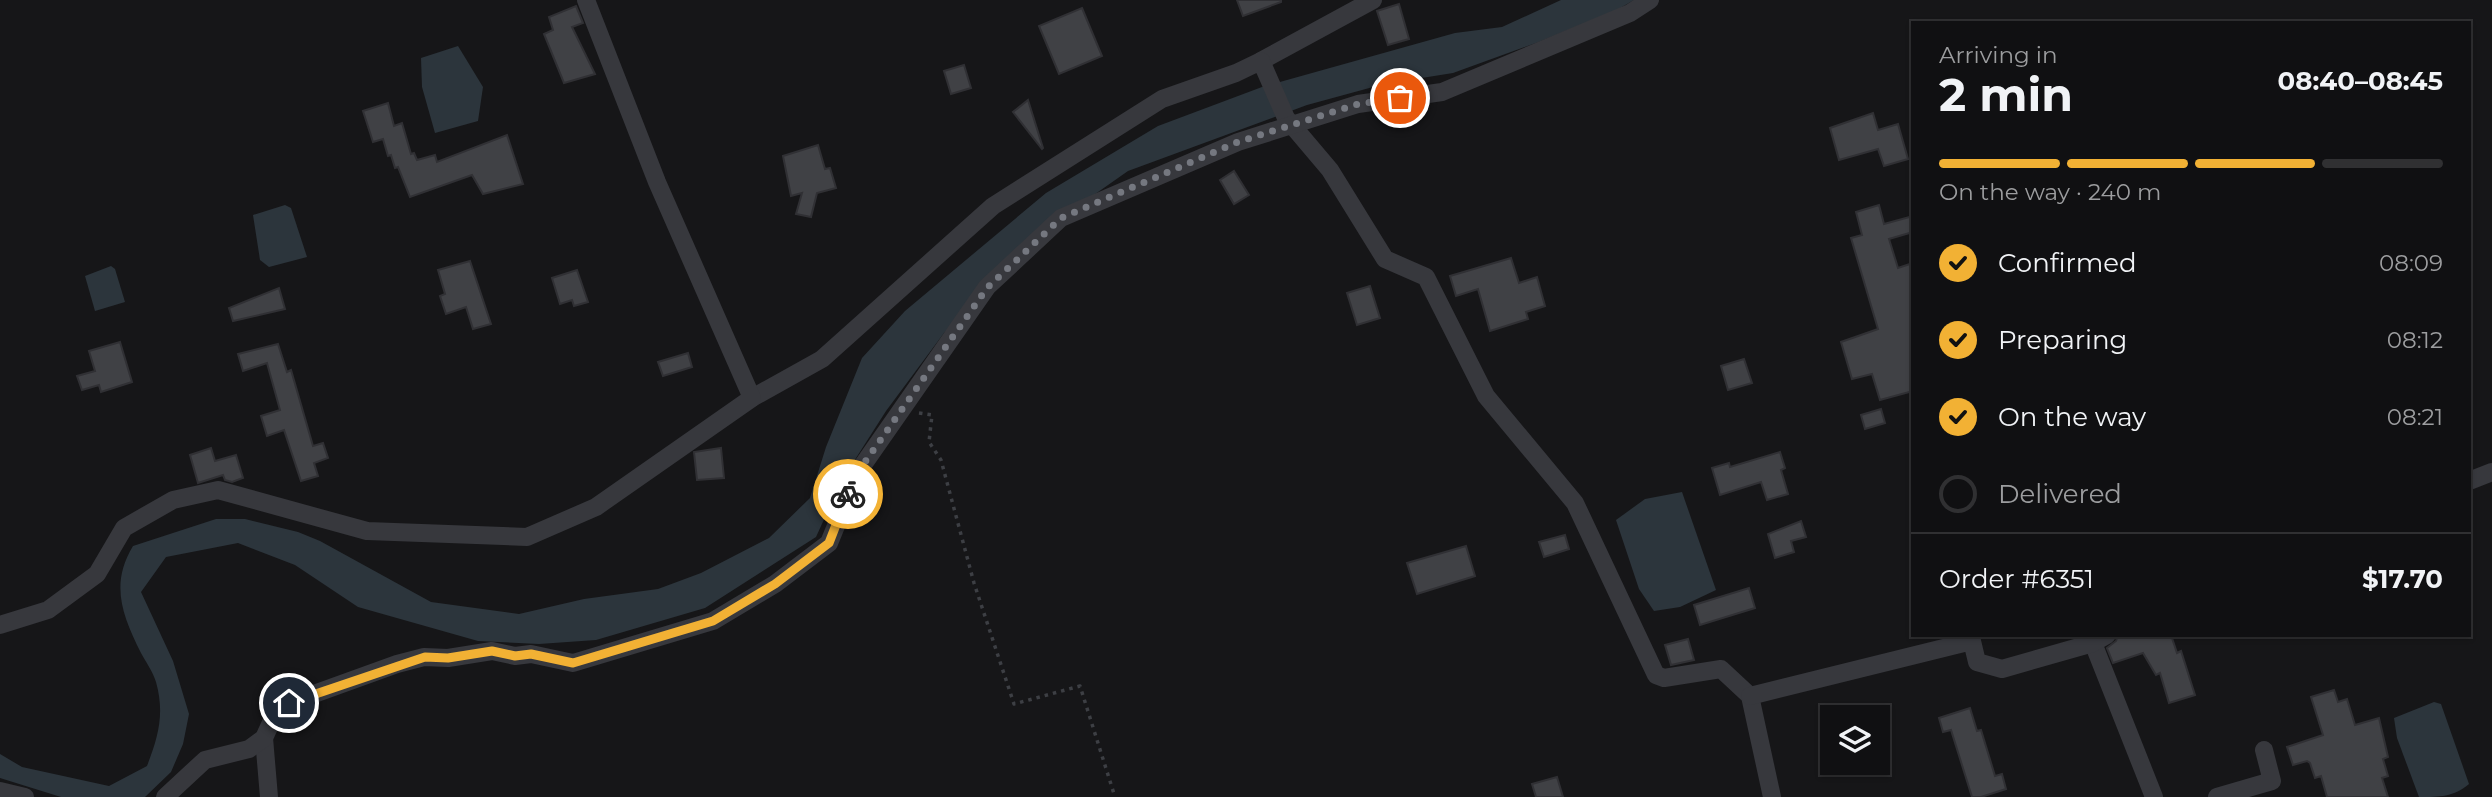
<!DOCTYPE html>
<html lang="en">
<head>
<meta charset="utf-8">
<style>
	body { margin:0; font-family:Montserrat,sans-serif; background:#19191b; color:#f1f3f6; height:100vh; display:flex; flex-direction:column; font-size:26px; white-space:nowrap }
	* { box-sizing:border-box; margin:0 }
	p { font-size:23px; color:#9c9d9f }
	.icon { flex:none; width:38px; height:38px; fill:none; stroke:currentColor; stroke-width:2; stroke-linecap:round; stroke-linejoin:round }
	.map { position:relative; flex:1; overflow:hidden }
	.details { position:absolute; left:1911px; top:21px; width:560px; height:616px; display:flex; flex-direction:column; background:#101012; border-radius:0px; box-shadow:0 2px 5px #0004,0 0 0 2px #303032 }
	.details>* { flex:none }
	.buttons { position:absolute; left:1820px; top:705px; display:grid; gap:14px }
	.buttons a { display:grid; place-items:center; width:70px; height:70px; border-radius:0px; background:#101012; box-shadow:0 2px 5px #0004,0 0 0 2px #303032; font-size:35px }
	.pin { position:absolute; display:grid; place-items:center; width:60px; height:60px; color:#fff; margin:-30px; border:4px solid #fff; border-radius:50%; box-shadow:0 2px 7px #0007 }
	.courier { position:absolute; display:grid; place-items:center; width:70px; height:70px; margin:-35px; border:5px solid #f2b134; border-radius:50%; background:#fff; color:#222; box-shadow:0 2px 9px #0007 }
	.overview em { font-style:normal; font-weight:700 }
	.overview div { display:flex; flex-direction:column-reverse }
	.overview { display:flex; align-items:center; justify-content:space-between; height:119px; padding:0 28px }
	h1 { font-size:46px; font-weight:700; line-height:52px }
	.bar { display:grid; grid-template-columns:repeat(4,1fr); gap:10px 7px; align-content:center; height:84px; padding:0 28px }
	.bar i { height:9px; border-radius:5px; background:#303032 }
	.bar .selected { background:#f2b134 }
	.bar p { grid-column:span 4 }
	.line { display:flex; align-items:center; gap:18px; padding:0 28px; border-top:2px solid #303032 }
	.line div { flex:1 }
	ol { padding:0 28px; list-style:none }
	li { display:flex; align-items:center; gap:21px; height:77px }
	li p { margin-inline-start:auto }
	li .icon { padding:7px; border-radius:50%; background:#f2b134; color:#111; stroke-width:4 }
	li:last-child { color:#9c9d9f }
	li i { width:38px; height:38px; border:4px solid #303032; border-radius:50% }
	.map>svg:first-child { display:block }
</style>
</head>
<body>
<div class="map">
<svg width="2492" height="797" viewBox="0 0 2492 797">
	<rect width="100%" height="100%" fill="#161618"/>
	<g fill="#2c353c">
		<path d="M 1561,0 L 1634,0 L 1615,11 L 1536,43 L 1453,73 L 1384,84 L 1307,105 L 1128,171 L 1061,218 L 1003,264 L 944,333 L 886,411 L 842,480 L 816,537 L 705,608 L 596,640 L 539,644 L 478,641 L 358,607 L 295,565 L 238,543 L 166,557 L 141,592 L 173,661 L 189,714 L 183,744 L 171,772 L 145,797 L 61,797 L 0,778 L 0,754 L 22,767 L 109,786 L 147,766 C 158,737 165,714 156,682 C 153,672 146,662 141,653 C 122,615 110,584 133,546 L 216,519 L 245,519 L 298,532 L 320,541 L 431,602 L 519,614 L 584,599 L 658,589 L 701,573 L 769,538 L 810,498 L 826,447 L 862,358 L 905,311 L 1046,193 L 1158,126 L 1262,87 L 1455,33 L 1502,27 Z"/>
		<path d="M 458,46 L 483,87 L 478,121 L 435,133 L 422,87 L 421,58 Z"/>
		<path d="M 285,205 L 291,208 L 307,257 L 269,267 L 260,260 L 253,215 Z"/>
		<path d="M 111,266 L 115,269 L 125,302 L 95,311 L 85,276 Z"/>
		<path d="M 1682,492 L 1716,590 L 1680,607 L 1654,611 L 1639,589 L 1616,520 L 1645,499 Z"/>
		<path d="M 2434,702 L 2441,704 L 2469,784 C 2454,797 2439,797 2419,797 L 2397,738 L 2394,718 Z"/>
	</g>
	<g fill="#404145" stroke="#303034" stroke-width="2">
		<path d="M 1237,0 L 1281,0 L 1281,2 L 1243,16 Z"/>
		<path d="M 1399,4 L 1409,39 L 1388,45 L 1377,11 Z"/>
		<path d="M 576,6 L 583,23 L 572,27 L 595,74 L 564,83 L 544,34 L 553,30 L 549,17 Z"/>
		<path d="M 1082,8 L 1102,56 L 1059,74 L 1039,26 Z"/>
		<path d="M 964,65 L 971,88 L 951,94 L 944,71 Z"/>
		<path d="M 1028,100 L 1043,148 L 1042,149 L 1013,112 Z"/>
		<path d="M 388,103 L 394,126 L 402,123 L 411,154 L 414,153 L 417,160 L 435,155 L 437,162 L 507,135 L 523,184 L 483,194 L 472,175 L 410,197 L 398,167 L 395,168 L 391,155 L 388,156 L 383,139 L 373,142 L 363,111 Z"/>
		<path d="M 1873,113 L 1878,130 L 1898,124 L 1908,159 L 1884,166 L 1878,149 L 1839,160 L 1830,128 Z"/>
		<path d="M 818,145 L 825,169 L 830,168 L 836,188 L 817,193 L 811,217 L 796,214 L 802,193 L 791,196 L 783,156 Z"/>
		<path d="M 1234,171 L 1249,195 L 1234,204 L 1220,180 Z"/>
		<path d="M 1879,205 L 1884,224 L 1913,216 L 1913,232 L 1889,239 L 1898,268 L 1913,263 L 1913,391 L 1880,400 L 1872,374 L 1852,379 L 1841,342 L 1878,329 L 1851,238 L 1862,235 L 1856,212 Z"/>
		<path d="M 1511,258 L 1519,283 L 1537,277 L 1545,306 L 1526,312 L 1528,319 L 1490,331 L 1478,289 L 1456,296 L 1450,276 Z"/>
		<path d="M 470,261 L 491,324 L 473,329 L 466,307 L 446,314 L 440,296 L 445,294 L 438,270 Z"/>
		<path d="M 577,270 L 588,302 L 574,306 L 572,300 L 560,304 L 552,278 Z"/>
		<path d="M 1370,286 L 1380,318 L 1357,325 L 1347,293 Z"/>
		<path d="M 279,288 L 285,309 L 233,321 L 229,308 Z"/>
		<path d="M 120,342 L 132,382 L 101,392 L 99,385 L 82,390 L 77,376 L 95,371 L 89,351 Z"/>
		<path d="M 278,344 L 287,372 L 291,370 L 313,446 L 323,443 L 328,458 L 314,463 L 318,476 L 301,481 L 284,430 L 267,436 L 261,416 L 280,410 L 267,363 L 243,371 L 238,354 Z"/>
		<path d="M 688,353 L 692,367 L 663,376 L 658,362 Z"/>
		<path d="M 1744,359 L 1752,383 L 1728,390 L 1721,366 Z"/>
		<path d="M 1881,409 L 1885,423 L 1865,429 L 1861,415 Z"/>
		<path d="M 211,448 L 215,461 L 236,455 L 243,478 L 232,482 L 225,480 L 223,475 L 198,483 L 190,455 Z"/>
		<path d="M 721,448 L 724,478 L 697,480 L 694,452 Z"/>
		<path d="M 1780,452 L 1785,468 L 1781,470 L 1788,494 L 1767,500 L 1761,482 L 1720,495 L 1712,468 L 1729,463 L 1730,467 Z"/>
		<path d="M 1801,521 L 1806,537 L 1791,541 L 1794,552 L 1775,558 L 1768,534 Z"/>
		<path d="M 1565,535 L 1569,549 L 1544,557 L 1539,542 Z"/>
		<path d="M 1466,546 L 1475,576 L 1417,594 L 1407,563 Z"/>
		<path d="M 1749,588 L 1755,608 L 1700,625 L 1694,605 Z"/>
		<path d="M 2118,635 L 2171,635 L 2177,653 L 2181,651 L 2195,695 L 2169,703 L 2160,673 L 2156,675 L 2143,653 L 2113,663 L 2107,648 L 2116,641 Z"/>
		<path d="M 1688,639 L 1694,660 L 1671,665 L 1665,645 Z"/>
		<path d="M 2334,690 L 2338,702 L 2347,699 L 2355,725 L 2379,718 L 2388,757 L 2383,759 L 2388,776 L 2382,778 L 2388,797 L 2327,797 L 2321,776 L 2315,778 L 2310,763 L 2307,761 L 2293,765 L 2287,747 L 2323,735 L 2311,697 Z"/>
		<path d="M 1970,708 L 1977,731 L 1981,730 L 1995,776 L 2002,774 L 2006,789 L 1981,797 L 1972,797 L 1951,730 L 1943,732 L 1939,718 Z"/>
		<path d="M 1557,777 L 1563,797 L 1536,797 L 1532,784 Z"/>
	</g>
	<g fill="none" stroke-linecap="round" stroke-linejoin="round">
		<path stroke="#3d3f44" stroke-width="3.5" stroke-dasharray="3.5 5" stroke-linecap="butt" d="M 919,413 L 932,415 L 929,442 L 941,460 L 974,583 L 1014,704 L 1080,686 L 1115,797"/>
		<g stroke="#37383d" stroke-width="18">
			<path d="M 1261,61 L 1373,0"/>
			<path d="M 752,398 L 822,359 L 993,206 L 1162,99 L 1236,73 L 1261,61 L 1286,118 L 1330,170 L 1385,259 L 1426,277 L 1486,396 L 1575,503 L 1656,675 L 1664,678 L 1721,669 L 1750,696 L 1772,797"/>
			<path d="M 2469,481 L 2492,472"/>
			<path d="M 0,625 L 48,610 L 97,574 L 124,528 L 173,500 L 218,490 L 367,531 L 527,537 L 596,507 L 752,398 L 657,182 L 586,0"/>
			<path d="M 2093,643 L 2154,797"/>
			<path d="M 1750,696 L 1972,641 L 1977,662 L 2002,669 L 2093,643 L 2107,635"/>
			<path d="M 264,738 L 269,797"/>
			<path d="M 0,791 L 25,797"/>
			<path d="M 165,797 L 205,760 L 249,749 L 264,738 L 274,716 L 289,703 L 397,664 L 424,657 L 448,658 L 492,651 L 515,656 L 531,654 L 573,663 L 713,621 L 775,584 L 829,543 L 858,472 L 987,287 L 1061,218 L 1238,142 L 1358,104 L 1442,92 L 1630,13 L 1650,0"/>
			<path d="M 2217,797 L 2272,781 L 2264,750"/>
		</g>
	</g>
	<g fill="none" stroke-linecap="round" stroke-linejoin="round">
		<path stroke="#757880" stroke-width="7" stroke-dasharray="0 12.6" d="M 848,494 L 858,472 L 987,288 L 1061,218 L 1238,142 L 1358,104 L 1400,98"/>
		<path stroke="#f2b134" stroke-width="9" d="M 289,703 L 425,657 L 448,658 L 492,651 L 515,656 L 531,654 L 573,663 L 713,621 L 775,584 L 829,543 L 848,494"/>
	</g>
</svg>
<div class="buttons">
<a><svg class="icon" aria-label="layers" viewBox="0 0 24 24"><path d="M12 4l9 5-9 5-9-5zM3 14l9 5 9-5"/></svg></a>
</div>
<div class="pin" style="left:1400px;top:98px;background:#ea580c"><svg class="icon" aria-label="bag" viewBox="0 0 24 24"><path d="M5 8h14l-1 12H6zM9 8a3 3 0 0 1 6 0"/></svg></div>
<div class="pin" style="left:289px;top:703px;background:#1f2937"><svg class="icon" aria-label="home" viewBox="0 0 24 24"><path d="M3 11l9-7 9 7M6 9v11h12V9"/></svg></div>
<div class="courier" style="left:848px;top:494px"><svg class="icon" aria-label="bike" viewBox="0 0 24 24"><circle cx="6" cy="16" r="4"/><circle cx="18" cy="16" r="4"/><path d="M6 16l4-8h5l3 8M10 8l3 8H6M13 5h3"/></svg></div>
<section class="details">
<div class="overview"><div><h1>2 min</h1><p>Arriving in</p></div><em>08:40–08:45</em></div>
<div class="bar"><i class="selected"></i><i class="selected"></i><i class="selected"></i><i></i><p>On the way · 240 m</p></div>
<ol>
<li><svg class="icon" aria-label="check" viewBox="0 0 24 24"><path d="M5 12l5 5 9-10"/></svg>Confirmed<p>08:09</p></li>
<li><svg class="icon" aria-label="check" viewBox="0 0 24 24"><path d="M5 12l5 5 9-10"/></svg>Preparing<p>08:12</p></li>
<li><svg class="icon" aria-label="check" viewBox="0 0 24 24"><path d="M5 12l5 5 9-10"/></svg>On the way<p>08:21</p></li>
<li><i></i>Delivered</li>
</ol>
<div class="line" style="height:91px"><div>Order #6351</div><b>$17.70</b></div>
</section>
</div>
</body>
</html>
